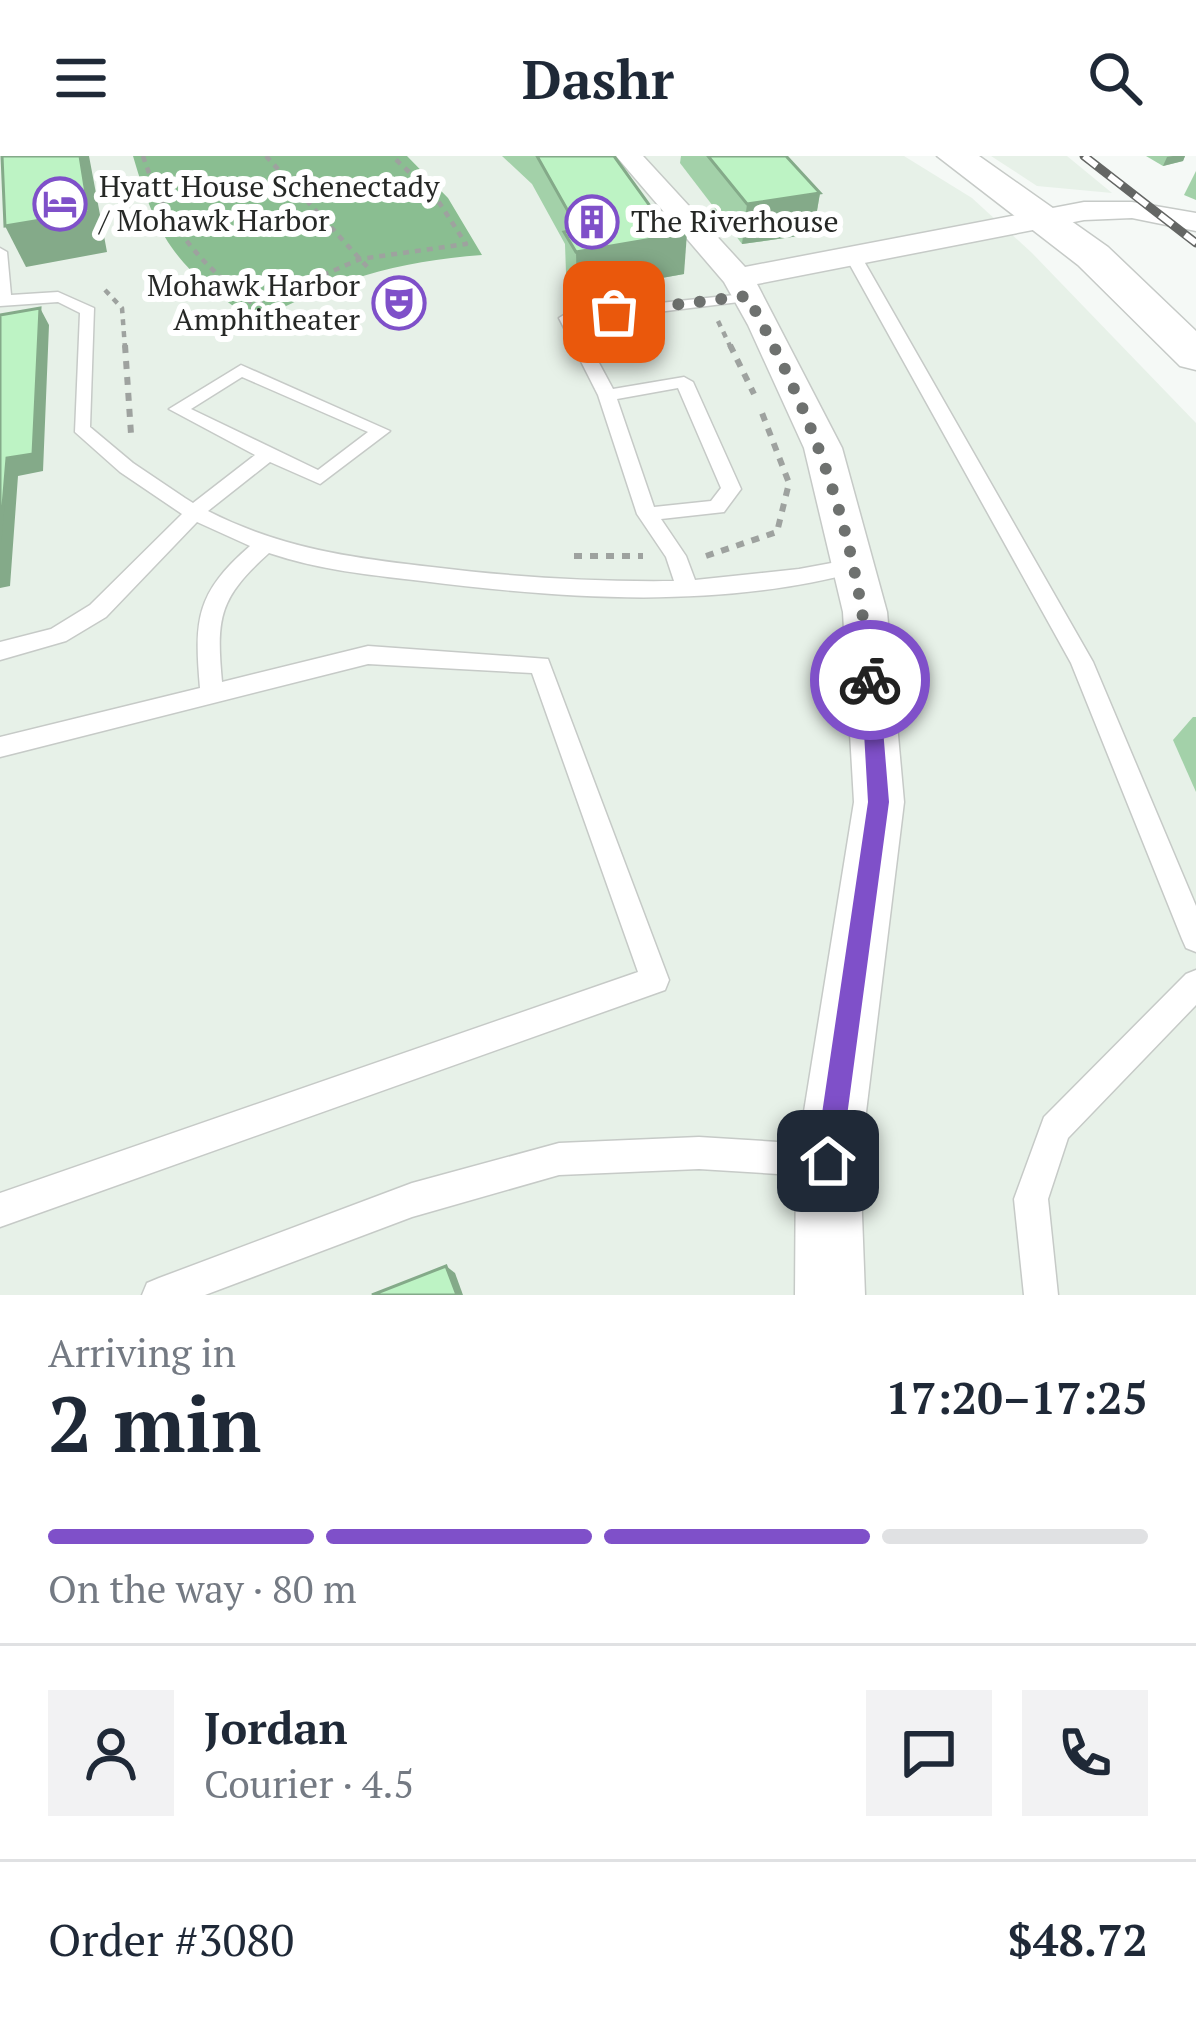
<!DOCTYPE html>
<html lang="en">
<head>
<meta charset="utf-8">
<style>
	body { margin:0; font-family:"PT Serif",serif; background:#f2f2f3; color:#1f2937; height:100vh; display:flex; flex-direction:column; font-size:45px; white-space:nowrap }
	* { box-sizing:border-box; margin:0 }
	p { font-size:39px; color:#747a83 }
	.icon { flex:none; width:66px; height:66px; fill:none; stroke:currentColor; stroke-width:2; stroke-linecap:round; stroke-linejoin:round }
	.map { position:relative; height:1139px; overflow:hidden }
	.side { display:flex; flex-direction:column; background:#fff; flex:1 }
	.side>* { flex:none }
	.pin { position:absolute; display:grid; place-items:center; width:102px; height:102px; color:#fff; margin:-51px; border-radius:24px; box-shadow:0 6px 18px #0006 }
	.courier { position:absolute; display:grid; place-items:center; width:120px; height:120px; margin:-60px; border:9px solid #7f50c9; border-radius:50%; background:#fff; color:#222; box-shadow:0 3px 15px #0007 }
	.summary em { font-style:normal; font-weight:800 }
	.summary div { display:flex; flex-direction:column-reverse }
	.summary { display:flex; align-items:center; justify-content:space-between; height:204px; padding:0 48px }
	h1 { font-size:78px; font-weight:800; line-height:90px }
	.bar { display:grid; grid-template-columns:repeat(4,1fr); gap:18px 12px; align-content:center; height:144px; padding:0 48px }
	.bar i { height:15px; border-radius:9px; background:#e0e1e3 }
	.bar .active { background:#7f50c9 }
	.bar p { grid-column:span 4 }
	.line { display:flex; align-items:center; gap:30px; padding:0 48px; border-top:3px solid #e0e1e3 }
	.line div { flex:1 }
	.round { display:grid; place-items:center; flex:none; width:126px; height:126px; border-radius:0px; background:#f2f2f3 }
	header { display:flex; justify-content:space-between; align-items:center; height:156px; padding:0 48px; background:#fff; font-size:54px; font-weight:800 }
	.map>svg:first-child { display:block }
</style>
</head>
<body>
<header><svg class="icon" aria-label="menu" viewBox="0 0 24 24"><path d="M4 6h16M4 12h16M4 18h16"/></svg>Dashr<svg class="icon" aria-label="search" viewBox="0 0 24 24"><circle cx="10" cy="10" r="6"/><path d="M15 15l6 6"/></svg></header>
<div class="map">
<svg width="1196" height="1139" viewBox="0 0 1196 1139">
	<rect width="100%" height="100%" fill="#f5f9f6"/>
	<g fill="#e7f1e8">
		<path d="M 0,0 L 904,0 L 972,42 L 1032,97 L 1196,267 L 1196,1139 L 0,1139 Z"/>
		<path d="M 991,0 L 1067,0 L 1112,37 L 1037,30 Z"/>
	</g>
	<path fill="#8abe91" d="M 133,0 L 407,0 L 448,42 L 482,99 C 398,105 329,125 256,166 C 179,113 159,89 133,0 Z"/>
	<g fill="none" stroke-linecap="round" stroke-linejoin="round">
		<g stroke="#c6cac7" stroke-width="3">
			<g id="service">
				<path d="M 0,92 L 7,96 L 11,139 L 58,136 L 94,152 L 90,271 L 133,307 L 185,342 L 193,347 L 255,299 L 169,253 L 241,209 L 390,275 L 320,328 L 270,306 L 208,355 C 280,392 352,402 432,411 C 512,421 593,426 674,425 L 666,401 L 637,358 L 598,239 L 559,162 L 567,157 L 753,137 L 753,143 L 747,145 L 577,166 L 613,233 L 684,221 L 693,226 L 741,333 L 724,356 L 661,363 L 686,400 L 695,424 L 799,413 L 853,403 L 860,405 L 863,410 L 860,415 C 719,454 565,443 422,425 C 370,419 319,414 269,397 C 219,442 216,461 222,526 L 368,490 L 548,503 L 669,824 L 665,834 L 0,1071 L 0,1037 L 638,816 L 532,517 L 368,508 L 0,601 L 0,581 L 200,532 C 194,463 196,437 250,390 L 197,366 L 106,461 L 66,485 L 0,504 L 0,486 L 51,473 L 90,449 L 182,358 L 120,316 L 75,276 L 80,157 L 58,146 L 0,150 ZM 242,221 L 368,276 L 318,314 L 191,253 ZM 678,232 L 721,332 L 711,345 L 654,351 L 617,243 Z"/>
				<path d="M 848,97 L 861,100 L 1093,506 L 1196,750 L 1196,796 L 1186,792 L 1182,783 L 1071,507 L 845,100 Z"/>
				<path d="M 1196,814 L 1196,849 L 1068,982 L 1048,1043 L 1058,1139 L 1024,1139 L 1014,1043 L 1044,961 L 1186,818 Z"/>
				<path d="M 699,981 L 826,989 L 837,994 L 842,1005 L 837,1016 L 826,1021 L 699,1013 L 559,1019 L 412,1061 L 205,1139 L 142,1139 L 147,1127 L 159,1122 L 412,1027 L 559,987 Z"/>
			</g>
		</g>
		<g stroke="#c6cac7" stroke-width="3">
			<path id="minor" d="M 616,0 L 643,0 L 745,111 L 1084,46 L 1132,46 L 1196,57 L 1196,75 L 1132,62 L 1084,64 L 757,128 L 842,292 L 887,456 L 904,646 L 860,1005 L 865,1139 L 795,1139 L 796,1005 L 854,646 L 843,456 L 804,292 L 748,169 L 724,126 Z"/>
		</g>
		<g stroke="#c6cac7" stroke-width="3">
			<path id="trunk" d="M 937,0 L 979,0 L 1108,91 L 1196,175 L 1196,214 L 1180,210 L 1078,109 Z"/>
		</g>
		<g stroke="#9ea29f" stroke-width="4.5" stroke-dasharray="6 6" stroke-linecap="butt">
			<path d="M 143,0 C 165,67 198,107 255,149 L 360,103 L 466,88 L 435,40 L 392,0"/>
			<path d="M 266,0 L 370,114"/>
			<path d="M 105,134 L 122,152 L 125,192"/>
			<path d="M 718,165 L 731,192"/>
		</g>
		<g stroke="#9ea29f" stroke-width="6" stroke-dasharray="8 8" stroke-linecap="butt">
			<path d="M 125,189 L 131,278"/>
			<path d="M 730,189 L 754,238"/>
			<path d="M 574,400 L 643,400"/>
			<path d="M 706,400 L 777,376 L 789,327 L 762,257"/>
		</g>
		<use href="#service" fill="#fff" fill-rule="evenodd"/>
		<use href="#minor" fill="#fff" fill-rule="evenodd"/>
		<use href="#trunk" fill="#fff" fill-rule="evenodd"/>
		<g stroke="#646664" stroke-width="9">
			<path id="rail" d="M 1084,0 L 1196,87"/>
		</g>
		<use href="#rail" stroke="#fff" stroke-width="6" stroke-dasharray="16" stroke-linecap="butt"/>
	</g>
	<g fill="#a3d1a9">
		<path d="M 502,0 L 614,0 L 684,118 L 577,137 L 566,117 L 565,88 L 532,28 Z"/>
		<path d="M 681,0 L 786,0 L 820,37 L 813,78 L 742,88 L 680,7 Z"/>
		<path d="M 1146,0 L 1185,0 L 1183,5 L 1163,10 Z"/>
		<path d="M 1196,15 L 1196,44 L 1184,39 Z"/>
		<path d="M 1193,561 L 1196,561 L 1196,636 L 1173,584 Z"/>
	</g>
	<g fill="#84aa89">
		<path d="M 80,0 L 89,0 L 107,96 L 26,111 L 5,70 Z"/>
		<path d="M 1173,0 L 1185,0 L 1183,5 L 1163,10 L 1167,1 Z"/>
		<path d="M 820,37 L 813,78 L 742,88 L 747,48 Z"/>
		<path d="M 687,77 L 684,118 L 577,137 L 576,96 Z"/>
		<path d="M 40,152 L 49,169 L 43,315 L 18,320 L 10,430 L 0,432 L 0,386 L 7,302 Z"/>
		<path d="M 446,1110 L 455,1117 L 463,1139 L 457,1139 Z"/>
	</g>
	<g fill="#bdf3c4" stroke="#84aa89" stroke-width="3">
		<path d="M 2,0 L 80,0 L 89,56 L 5,70 Z"/>
		<path d="M 537,0 L 614,0 L 660,64 L 673,62 L 687,77 L 576,96 L 564,76 L 578,73 Z"/>
		<path d="M 708,0 L 786,0 L 820,37 L 747,48 Z"/>
		<path d="M 40,152 L 33,298 L 7,302 L 0,386 L 0,159 Z"/>
		<path d="M 446,1110 L 457,1139 L 372,1139 Z"/>
	</g>
	<path fill="#7f50c9" d="M 870,516 L 879,524 L 889,646 L 841,1005 L 828,1018 L 815,1005 L 868,646 L 861,524 Z"/>
	<g fill="none" stroke-linecap="round" stroke-linejoin="round">
		<path stroke="#6e716f" stroke-width="12" stroke-dasharray="0 21.6" d="M 614,156 L 747,140 C 814,259 860,386 870,524"/>
	</g>
	<defs>
		<g id="hotel-ring" transform="scale(2.7)"><circle r="9.5" fill="#fff" stroke="#7f50c9" stroke-width="1.5"/><path d="M-6-4.5h1.5V1H6V5H4.5V3h-9V5H-6ZM-4 0a1.8 1.8 0 1 1 3.6 0ZM.5 0V-2.5h3Q6-2.5 6 0Z" fill="#7f50c9"/></g>
		<g id="building-ring" transform="scale(2.7)"><circle r="9.5" fill="#fff" stroke="#7f50c9" stroke-width="1.5"/><path d="M-4-6H4V6H1V3H-1V6H-4ZM-2.5-4.3h1.7v1.8h-1.7ZM.8-4.3h1.7v1.8H.8ZM-2.5-1h1.7V.8h-1.7ZM.8-1h1.7V.8H.8Z" fill="#7f50c9"/></g>
		<g id="theatre-ring" transform="scale(2.7)"><circle r="9.5" fill="#fff" stroke="#7f50c9" stroke-width="1.5"/><path d="M-5-5.5Q0-4 5-5.5V0Q5 5 0 6Q-5 5-5 0ZM-3.3-2.5H-1v1.5H-3.3ZM1-2.5H3.3v1.5H1ZM-2.8 1Q0 5.5 2.8 1Z" fill="#7f50c9"/></g>
	</defs>
	<g fill-rule="evenodd">
		<use href="#hotel-ring" x="60" y="48"/>
		<use href="#building-ring" x="592" y="66"/>
		<use href="#theatre-ring" x="399" y="147"/>
	</g>
	<g text-anchor="middle" stroke-width="12" stroke-linejoin="round" paint-order="stroke">
		<g font-size="30" fill="#262826" stroke="#fff" text-anchor="start">
			<text x="99" y="41">Hyatt House Schenectady<tspan x="99" dy="34">/ Mohawk Harbor</tspan></text>
			<text x="631" y="76">The Riverhouse</text>
			<text x="360" y="140" text-anchor="end">Mohawk Harbor<tspan x="360" dy="34">Amphitheater</tspan></text>
		</g>
	</g>
</svg>
<div class="pin" style="left:614px;top:156px;background:#ea580c"><svg class="icon" aria-label="bag" viewBox="0 0 24 24"><path d="M5 8h14l-1 12H6zM9 8a3 3 0 0 1 6 0"/></svg></div>
<div class="pin" style="left:828px;top:1005px;background:#1f2937"><svg class="icon" aria-label="home" viewBox="0 0 24 24"><path d="M3 11l9-7 9 7M6 9v11h12V9"/></svg></div>
<div class="courier" style="left:870px;top:524px"><svg class="icon" aria-label="bike" viewBox="0 0 24 24"><circle cx="6" cy="16" r="4"/><circle cx="18" cy="16" r="4"/><path d="M6 16l4-8h5l3 8M10 8l3 8H6M13 5h3"/></svg></div>
</div>
<section class="side">
<div class="summary"><div><h1>2 min</h1><p>Arriving in</p></div><em>17:20–17:25</em></div>
<div class="bar"><i class="active"></i><i class="active"></i><i class="active"></i><i></i><p>On the way · 80 m</p></div>
<div class="line" style="height:216px"><a class="round"><svg class="icon" aria-label="person" viewBox="0 0 24 24"><circle cx="12" cy="8" r="4"/><path d="M4 21q1-7 8-7t8 7"/></svg></a><div><b>Jordan</b><p>Courier · 4.5</p></div><a class="round"><svg class="icon" aria-label="chat" viewBox="0 0 24 24"><path d="M4 5h16v11H9l-5 4z"/></svg></a><a class="round"><svg class="icon" aria-label="phone" viewBox="0 0 24 24"><path d="M5 4h4l2 5-3 2q2 4 5 5l2-3 5 2v4C11 20 4 13 5 4z"/></svg></a></div>
<div class="line" style="height:156px"><div>Order #3080</div><b>$48.72</b></div>
</section>
</body>
</html>
